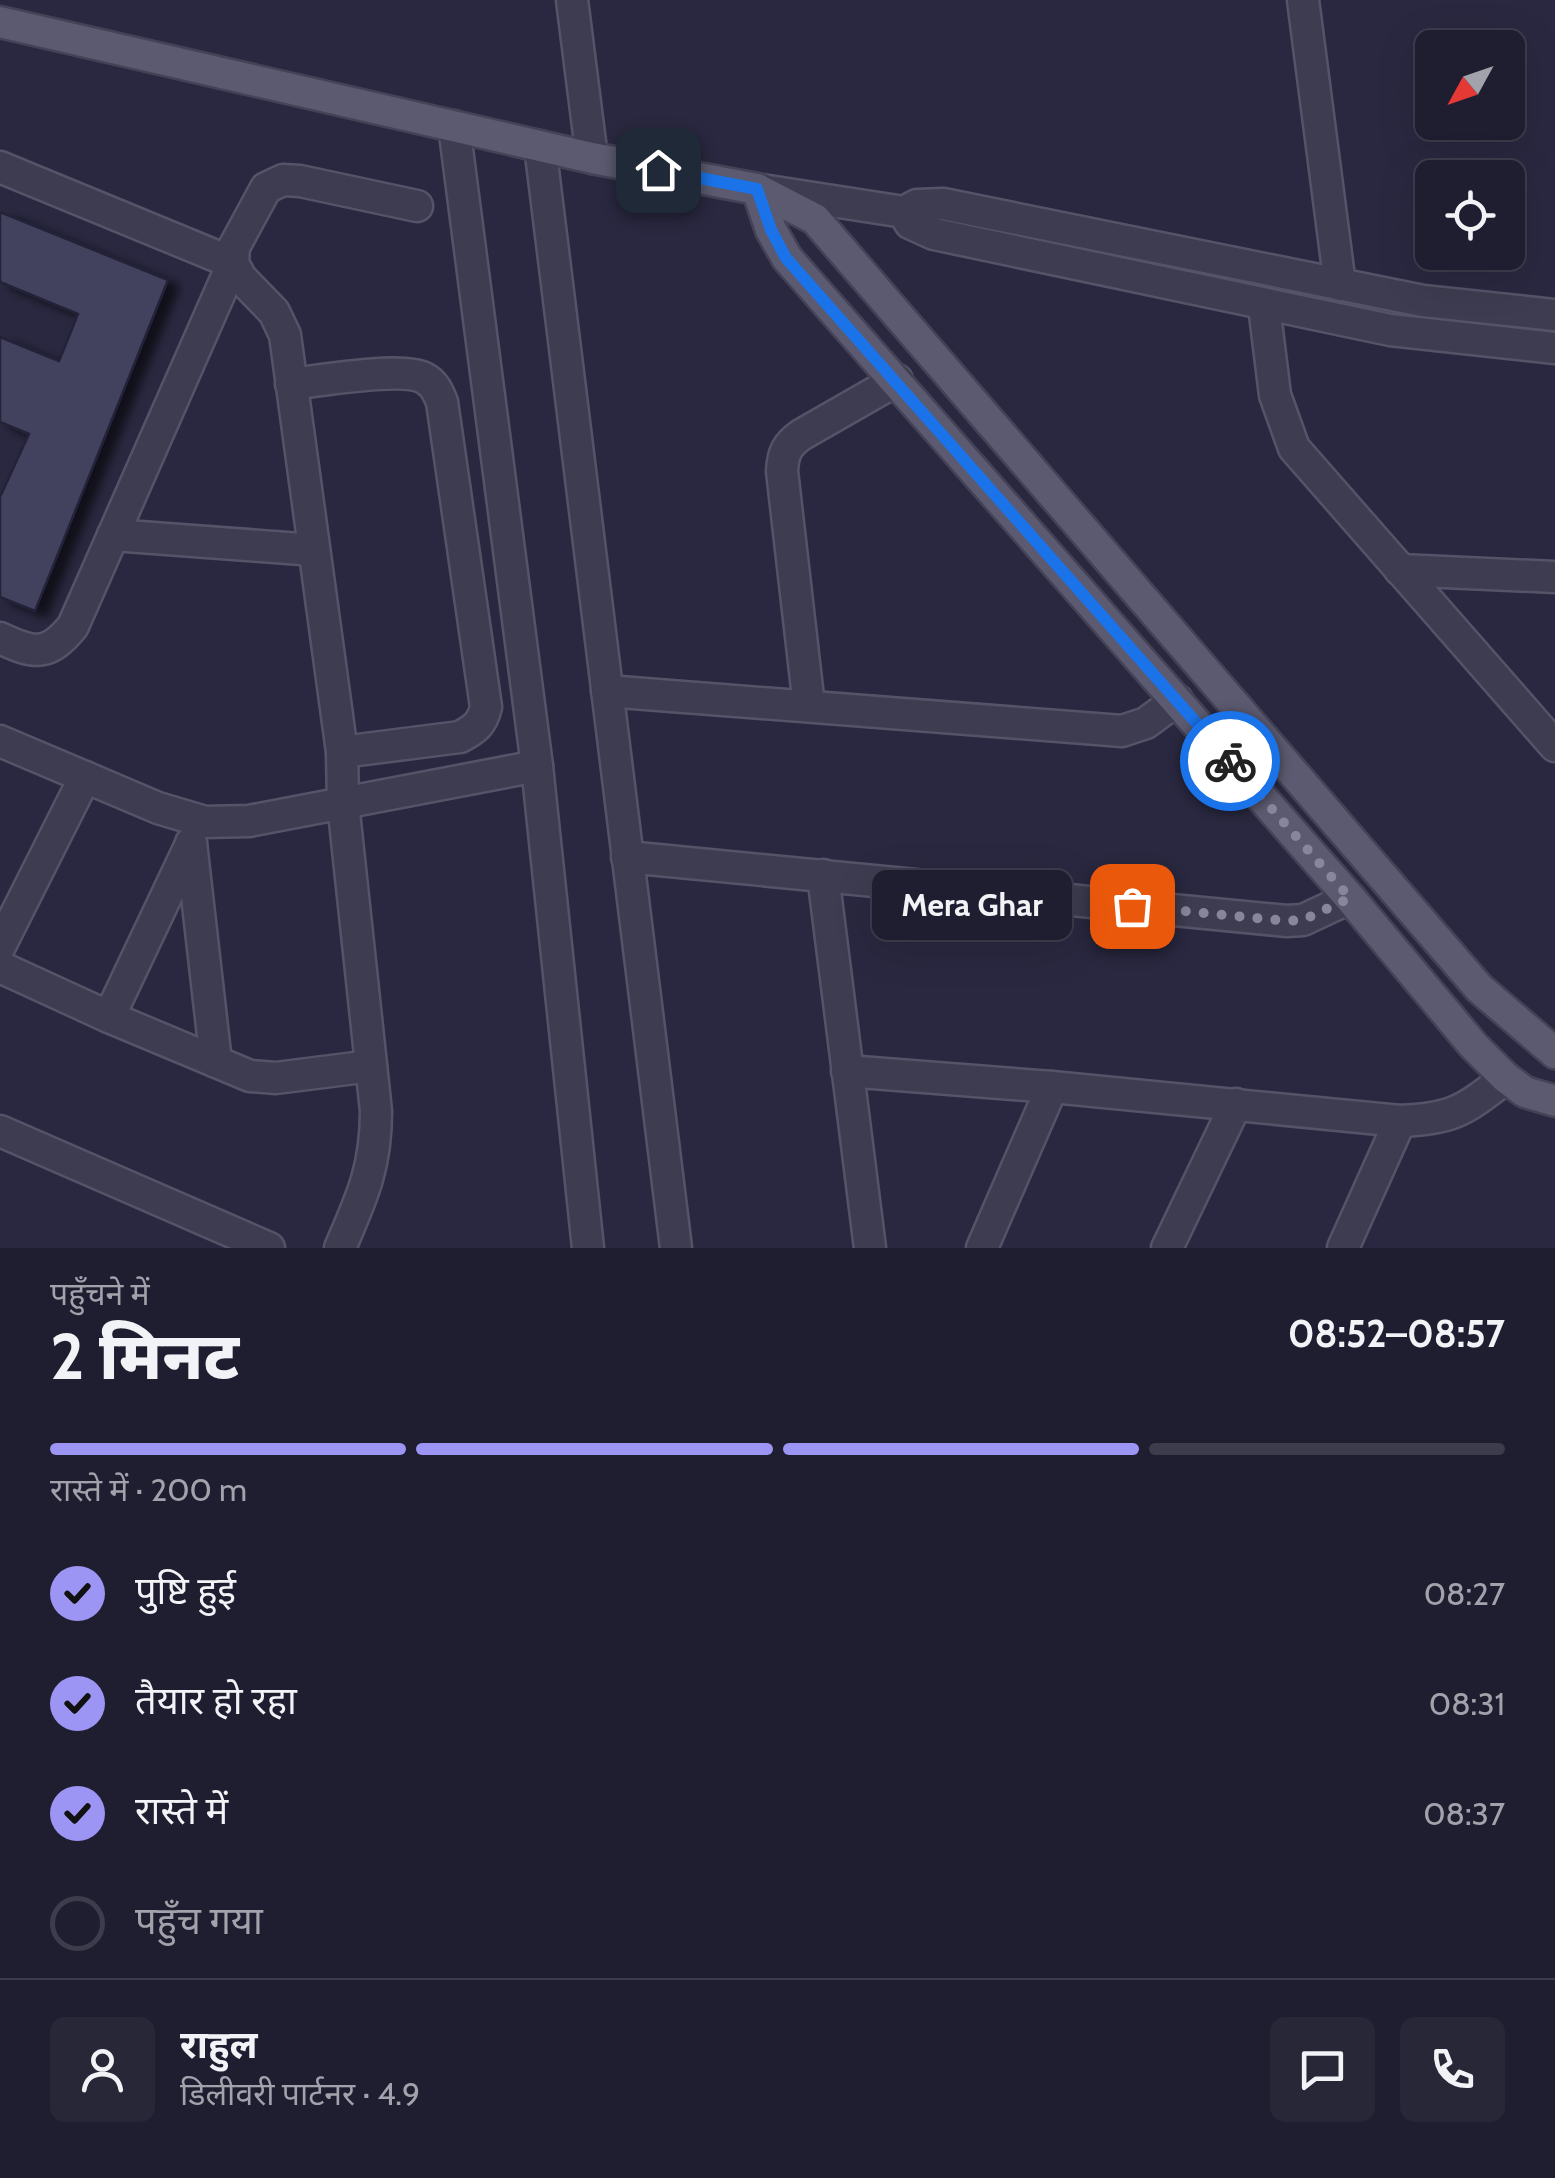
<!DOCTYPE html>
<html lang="hi">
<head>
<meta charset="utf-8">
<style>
	body { margin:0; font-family:Cabin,"Noto Sans Devanagari",sans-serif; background:#272738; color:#f1f3f6; height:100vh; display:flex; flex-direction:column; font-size:38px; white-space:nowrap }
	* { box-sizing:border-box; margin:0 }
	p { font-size:32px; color:#a1a2ab }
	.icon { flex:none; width:55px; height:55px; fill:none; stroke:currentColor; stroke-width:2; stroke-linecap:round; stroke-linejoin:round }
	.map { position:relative; height:1248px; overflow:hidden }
	.drawer { display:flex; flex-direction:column; background:#1f1e30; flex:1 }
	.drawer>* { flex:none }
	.needle { width:65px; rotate:230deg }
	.buttons { position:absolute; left:1415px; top:30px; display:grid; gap:20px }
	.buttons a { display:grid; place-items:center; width:110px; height:110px; border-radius:15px; background:#1f1e30; box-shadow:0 10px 40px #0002,0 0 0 2px #3c3c4c; font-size:50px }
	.pin { position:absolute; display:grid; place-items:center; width:85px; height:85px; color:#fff; margin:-42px; border-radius:20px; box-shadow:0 5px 15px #0006 }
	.courier { position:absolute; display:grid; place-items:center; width:100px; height:100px; margin:-50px; border:8px solid #1a73e8; border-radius:50%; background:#fff; color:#222; box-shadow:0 2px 12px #0007 }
	.bubble { position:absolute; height:70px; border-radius:15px; background:#1f1e30; box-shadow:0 10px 40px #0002,0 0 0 2px #3c3c4c; font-size:32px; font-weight:800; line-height:70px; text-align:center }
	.headline em { font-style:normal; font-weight:800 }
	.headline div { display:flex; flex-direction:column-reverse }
	.headline { display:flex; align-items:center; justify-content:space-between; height:170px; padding:0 50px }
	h1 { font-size:65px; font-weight:800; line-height:75px }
	.bar { display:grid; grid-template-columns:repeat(4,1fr); gap:15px 10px; align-content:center; height:120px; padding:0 50px }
	.bar i { height:12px; border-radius:8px; background:#3c3c4c }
	.bar .active { background:#9d95f3 }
	.bar p { grid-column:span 4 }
	.line { display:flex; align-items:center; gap:25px; padding:0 50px; border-top:2px solid #3c3c4c }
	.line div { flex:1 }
	.round { display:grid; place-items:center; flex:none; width:105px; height:105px; border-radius:15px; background:#272738 }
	ol { padding:0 50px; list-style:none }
	li { display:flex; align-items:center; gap:30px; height:110px }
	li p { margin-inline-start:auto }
	li .icon { padding:10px; border-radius:50%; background:#9d95f3; color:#111; stroke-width:4 }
	li:last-child { color:#a1a2ab }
	li i { width:55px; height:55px; border:5px solid #3c3c4c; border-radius:50% }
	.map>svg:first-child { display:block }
</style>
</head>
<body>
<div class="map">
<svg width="1555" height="1248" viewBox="0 0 1555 1248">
	<defs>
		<filter id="shadow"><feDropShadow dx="11" dy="6" stdDeviation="5" flood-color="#0009"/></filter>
	</defs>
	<rect width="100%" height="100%" fill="#292840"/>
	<path fill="#43425e" stroke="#242238" stroke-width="2.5" filter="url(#shadow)" d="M 0,212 L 168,280 L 35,611 L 0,597 L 0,497 L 29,434 L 0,422 L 0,337 L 59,361 L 78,314 L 0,282 Z"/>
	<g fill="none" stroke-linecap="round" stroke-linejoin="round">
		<g stroke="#555368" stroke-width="35">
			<g id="minor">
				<path d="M 572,0 L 592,158"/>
				<path d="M 1303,0 L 1340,285"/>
				<path d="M 454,126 L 537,766 L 588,1248"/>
				<path d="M 540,146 L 676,1248"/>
				<path d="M 0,167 L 233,263 L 73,626 C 48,657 34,654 0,638"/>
				<path d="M 762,190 L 904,212 L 917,205 L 943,204 L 1423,301 L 1555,315"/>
				<path d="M 904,212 L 910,223 L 934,234 L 1390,330 L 1555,348"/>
				<path d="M 1264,306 L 1275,395 L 1294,448 L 1555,746"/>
				<path d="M 291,384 C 319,381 402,366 424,378 C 434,383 438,392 442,402 L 486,707 C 482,724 475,729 460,737 L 342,752"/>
				<path d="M 113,535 L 314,550"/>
				<path d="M 1400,570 L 1555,577"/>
				<path d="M 607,691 L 1122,731 L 1146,723 L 1177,700"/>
				<path d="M 809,706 L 782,471 C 783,453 787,445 801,435 L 897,380"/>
				<path d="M 0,741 L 158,808 L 205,822 L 249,821 L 537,766"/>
				<path d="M 191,843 L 216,1062"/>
				<path d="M 627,857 L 1287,921 L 1303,920 L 1350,898"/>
				<path d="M 823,875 L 870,1248"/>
				<path d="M 0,946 L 85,777"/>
				<path d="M 0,967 L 109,1017 L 250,1076 L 276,1078 L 371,1066"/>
				<path d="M 109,1017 L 191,844"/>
				<path d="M 847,1071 L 1052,1087 L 1400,1121 C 1454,1119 1464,1110 1506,1078"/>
				<path d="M 0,1131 L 269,1248"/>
				<path d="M 340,1248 C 362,1197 376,1168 376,1111 L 343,803 L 342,752 L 285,335 L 274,312 L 241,278 L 233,263 L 234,247 L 266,188 L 283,180 L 300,181 L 417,206"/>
				<path d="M 982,1248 L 1052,1087"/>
				<path d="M 1167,1248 L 1236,1104"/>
				<path d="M 1343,1248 L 1400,1121"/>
			</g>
		</g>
		<g stroke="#444257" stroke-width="35">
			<g id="major">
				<path d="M 0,22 L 592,158 L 757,189 L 815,219 L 1479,988 L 1555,1053"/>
				<path d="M 757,189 L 771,230 L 787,258 L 1350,898 L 1473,1045 L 1506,1078 L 1525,1092 L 1555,1101"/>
			</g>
		</g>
		<use href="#minor" stroke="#3d3c50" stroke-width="30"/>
		<use href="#major" stroke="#5b5a70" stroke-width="30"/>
	</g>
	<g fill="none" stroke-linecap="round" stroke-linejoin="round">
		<path stroke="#87869a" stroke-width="10" stroke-dasharray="0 18" d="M 1132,906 L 1287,921 L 1303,920 L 1350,898 L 1230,761"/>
		<path stroke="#1a73e8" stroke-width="12" d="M 658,170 L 757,189 L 771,230 L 786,258 L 1230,761"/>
	</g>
</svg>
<div class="buttons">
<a><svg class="needle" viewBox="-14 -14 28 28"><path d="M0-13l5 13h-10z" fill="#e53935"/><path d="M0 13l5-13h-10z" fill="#a1a2ab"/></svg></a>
<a><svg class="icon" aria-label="locate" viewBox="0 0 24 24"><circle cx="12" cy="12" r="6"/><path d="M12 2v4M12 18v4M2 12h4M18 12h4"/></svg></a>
</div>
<div class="pin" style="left:1132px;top:906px;background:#ea580c"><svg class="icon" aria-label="bag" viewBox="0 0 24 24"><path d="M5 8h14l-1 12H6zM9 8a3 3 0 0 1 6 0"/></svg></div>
<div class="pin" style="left:658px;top:170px;background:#1f2937"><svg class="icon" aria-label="home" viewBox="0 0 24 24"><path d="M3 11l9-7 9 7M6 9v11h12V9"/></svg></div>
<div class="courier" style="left:1230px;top:761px"><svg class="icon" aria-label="bike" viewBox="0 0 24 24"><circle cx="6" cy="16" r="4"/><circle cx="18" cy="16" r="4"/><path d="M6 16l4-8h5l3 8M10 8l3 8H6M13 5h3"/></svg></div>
<div class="bubble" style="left:872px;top:870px;width:200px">Mera Ghar</div>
</div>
<section class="drawer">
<div class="headline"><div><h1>2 मिनट</h1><p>पहुँचने में</p></div><em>08:52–08:57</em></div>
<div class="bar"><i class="active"></i><i class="active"></i><i class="active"></i><i></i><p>रास्ते में · 200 m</p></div>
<ol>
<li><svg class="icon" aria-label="check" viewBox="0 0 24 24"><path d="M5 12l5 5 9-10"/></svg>पुष्टि हुई<p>08:27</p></li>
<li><svg class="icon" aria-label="check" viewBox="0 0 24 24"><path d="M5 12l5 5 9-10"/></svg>तैयार हो रहा<p>08:31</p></li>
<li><svg class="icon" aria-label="check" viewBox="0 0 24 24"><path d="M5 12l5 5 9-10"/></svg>रास्ते में<p>08:37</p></li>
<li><i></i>पहुँच गया</li>
</ol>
<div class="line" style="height:180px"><a class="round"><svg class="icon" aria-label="person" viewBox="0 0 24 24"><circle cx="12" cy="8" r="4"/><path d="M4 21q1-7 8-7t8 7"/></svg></a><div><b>राहुल</b><p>डिलीवरी पार्टनर · 4.9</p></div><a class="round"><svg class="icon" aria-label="chat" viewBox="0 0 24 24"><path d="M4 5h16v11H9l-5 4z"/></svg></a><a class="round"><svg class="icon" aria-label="phone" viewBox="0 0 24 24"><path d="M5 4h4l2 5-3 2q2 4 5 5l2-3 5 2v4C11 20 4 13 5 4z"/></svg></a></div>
</section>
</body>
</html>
